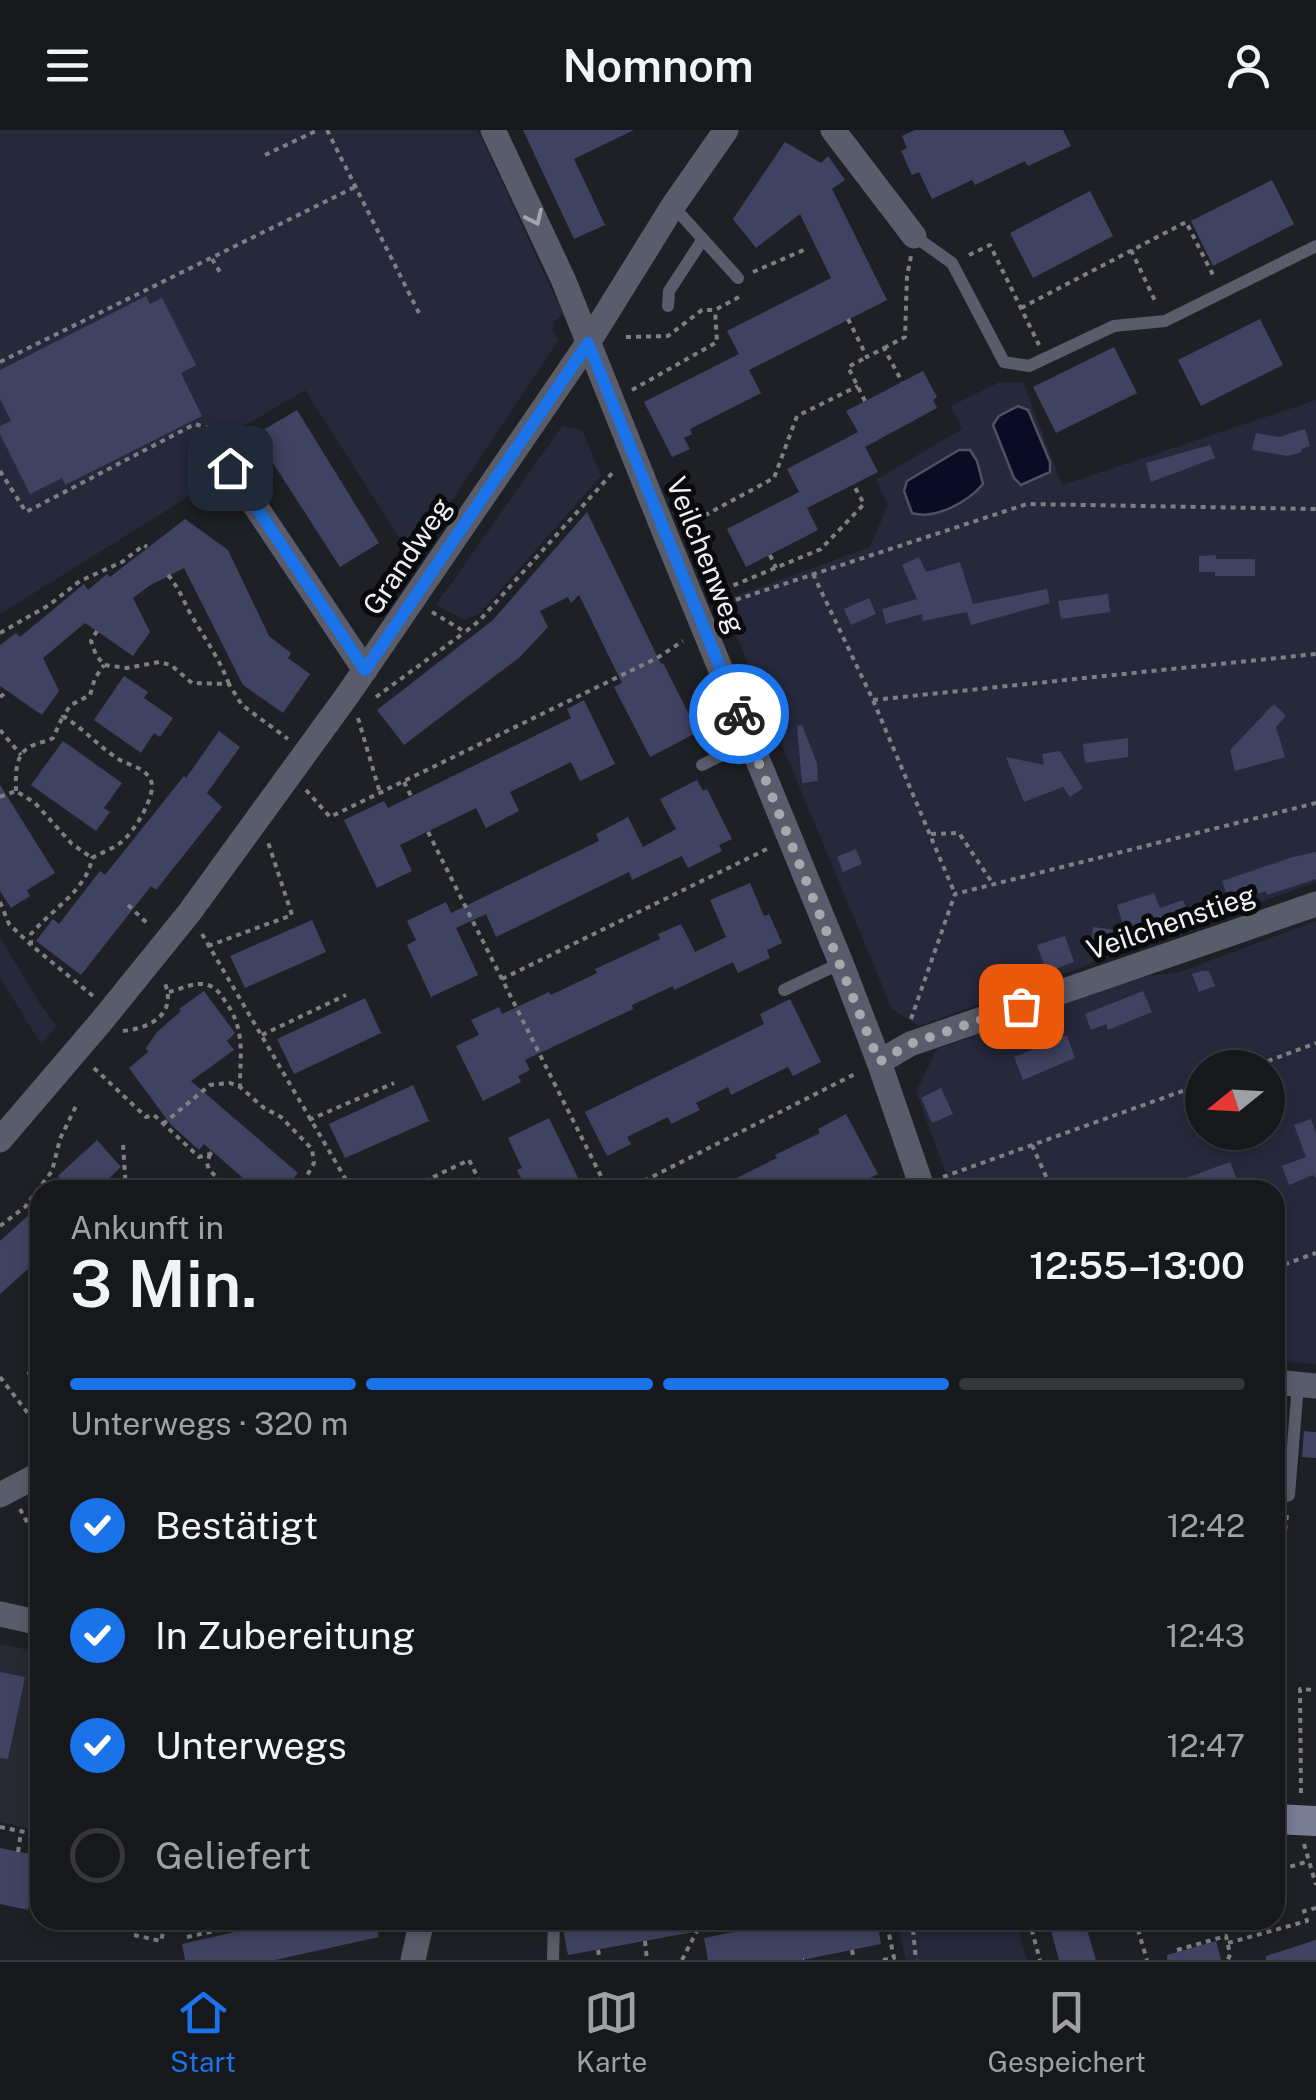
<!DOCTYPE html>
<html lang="de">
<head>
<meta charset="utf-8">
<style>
	body { margin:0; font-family:"Public Sans",sans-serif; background:#242529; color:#f1f3f6; height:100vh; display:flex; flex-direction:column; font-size:38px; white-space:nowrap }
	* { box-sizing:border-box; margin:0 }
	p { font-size:32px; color:#9ea0a3 }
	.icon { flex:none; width:55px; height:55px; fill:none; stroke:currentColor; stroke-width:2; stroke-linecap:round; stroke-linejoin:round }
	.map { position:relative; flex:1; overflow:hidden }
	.details { position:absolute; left:30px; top:1050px; width:1255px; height:750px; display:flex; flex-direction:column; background:#17181c; border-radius:30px; box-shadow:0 5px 15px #0003,0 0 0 2px #36373b }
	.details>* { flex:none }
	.needle { width:65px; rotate:252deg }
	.buttons { position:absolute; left:1185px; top:920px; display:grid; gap:20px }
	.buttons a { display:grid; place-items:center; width:100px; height:100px; border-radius:50%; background:#17181c; box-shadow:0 5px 15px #0003,0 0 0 2px #36373b; font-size:50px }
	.pin { position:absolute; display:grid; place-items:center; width:85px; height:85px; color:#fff; margin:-42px; border-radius:20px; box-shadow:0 5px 15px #0006 }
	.courier { position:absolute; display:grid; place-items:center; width:100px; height:100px; margin:-50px; border:8px solid #1a73e8; border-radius:50%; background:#fff; color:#222; box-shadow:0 2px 12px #0007 }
	.overview em { font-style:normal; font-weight:600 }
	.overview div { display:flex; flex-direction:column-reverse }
	.overview { display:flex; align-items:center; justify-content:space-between; height:170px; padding:0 40px }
	h1 { font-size:65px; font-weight:600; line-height:75px }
	.bar { display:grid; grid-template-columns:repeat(4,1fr); gap:15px 10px; align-content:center; height:120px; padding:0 40px }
	.bar i { height:12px; border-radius:8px; background:#36373b }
	.bar .current { background:#1a73e8 }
	.bar p { grid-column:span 4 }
	ol { padding:0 40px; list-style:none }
	li { display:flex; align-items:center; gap:30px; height:110px }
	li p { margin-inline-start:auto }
	li .icon { padding:10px; border-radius:50%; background:#1a73e8; color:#fff; stroke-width:4 }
	li:last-child { color:#9ea0a3 }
	li i { width:55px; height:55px; border:5px solid #36373b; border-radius:50% }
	header { display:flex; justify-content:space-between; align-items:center; height:130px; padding:0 40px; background:#17181c; font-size:45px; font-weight:600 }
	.tabs { display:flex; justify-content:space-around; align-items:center; height:140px; border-top:2px solid #36373b; background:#17181c; font-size:28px; color:#9ea0a3 }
	.tabs a { display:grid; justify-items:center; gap:5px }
	.tabs .current { color:#1a73e8 }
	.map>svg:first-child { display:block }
</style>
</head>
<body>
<header><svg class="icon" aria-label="menu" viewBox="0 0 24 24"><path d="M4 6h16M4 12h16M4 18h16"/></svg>Nomnom<svg class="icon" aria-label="person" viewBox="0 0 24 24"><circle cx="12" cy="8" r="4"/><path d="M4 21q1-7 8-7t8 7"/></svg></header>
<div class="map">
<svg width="1316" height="1830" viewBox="0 0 1316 1830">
	<rect width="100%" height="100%" fill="#1f2025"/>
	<path fill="#272933" d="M 0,1514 L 40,1522 L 40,1701 L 0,1692 Z"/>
	<g fill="#26293c" fill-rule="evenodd">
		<path d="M 0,0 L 478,0 L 563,184 L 554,192 L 553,201 L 559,209 L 413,429 L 305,260 L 197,324 L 212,352 L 0,484 Z"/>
		<path d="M 1000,252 L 1023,252 L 1062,355 L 1316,270 L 1316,752 L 919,896 L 892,879 L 722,471 L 870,417 L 888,375 L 876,350 L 962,299 L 951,276 Z"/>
		<path d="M 562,296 L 582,300 L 601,346 L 480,483 L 465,490 L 436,475 Z"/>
		<path d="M 1316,791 L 1316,1234 L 1275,1231 L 1275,1060 L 952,1060 L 916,962 L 937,919 L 1141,847 L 1180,842 ZM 1202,938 L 1268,938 L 1268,1002 L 1202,1002 Z"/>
		<path d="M 0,808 L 44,880 L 57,896 L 41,914 L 0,847 Z"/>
		<path d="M 896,1790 L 1016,1790 L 1027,1830 L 906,1830 Z"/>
	</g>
	<g fill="#0a0b24" stroke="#4f5062" stroke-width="2.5">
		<path d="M 1018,276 L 1028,280 L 1050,332 L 1050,342 L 1021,355 L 1014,348 L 993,295 L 999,286 Z"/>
		<path d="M 959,320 L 970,320 L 977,331 L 983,354 C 968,372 935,390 912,383 L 904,361 L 907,351 Z"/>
	</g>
	<g fill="#3f4361">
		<path d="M 523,0 L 634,0 L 574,29 L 605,95 L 574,109 Z"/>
		<path d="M 915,0 L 1063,0 L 1071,16 L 1028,36 L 1025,31 L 975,55 L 972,50 L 932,69 L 919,42 L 912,45 L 901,21 L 907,18 L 902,6 Z"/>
		<path d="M 785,12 L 821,33 L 828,26 L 845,50 L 832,59 L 887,170 L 749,240 L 761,263 L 690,299 L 692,304 L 684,308 L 690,319 L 672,327 L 644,272 L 739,224 L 727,201 L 831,148 L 800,84 L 756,118 L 733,89 Z"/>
		<path d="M 1272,50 L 1294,94 L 1213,136 L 1191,91 Z"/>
		<path d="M 1090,61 L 1113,106 L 1033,148 L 1010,103 Z"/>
		<path d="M 146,166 L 150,174 L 162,168 L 196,235 L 181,243 L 202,286 L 65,355 L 62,348 L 30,364 L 0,304 L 0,296 L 11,291 L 0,269 L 0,240 Z"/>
		<path d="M 1260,189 L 1283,235 L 1201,276 L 1178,230 Z"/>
		<path d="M 1114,217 L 1137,263 L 1056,303 L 1033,257 Z"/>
		<path d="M 923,241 L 937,267 L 933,270 L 937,278 L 865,317 L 878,342 L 807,378 L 818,400 L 746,437 L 727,399 L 799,362 L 787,339 L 858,302 L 846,281 Z"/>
		<path d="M 297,280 L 379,413 L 340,437 L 255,305 Z"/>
		<path d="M 1305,299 L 1310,316 L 1301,319 L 1302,322 L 1288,326 L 1252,320 L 1256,303 L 1279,307 Z"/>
		<path d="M 1210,315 L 1215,328 L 1151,352 L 1146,333 Z"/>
		<path d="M 587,382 L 661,534 L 663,533 L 698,602 L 650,627 L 614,557 L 622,553 L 579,465 L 571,473 L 568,467 L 540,481 L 548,497 L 520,527 L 404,615 L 377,580 L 493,490 Z"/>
		<path d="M 185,389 L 228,420 L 269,506 L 291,523 L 288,528 L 310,544 L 283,583 L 243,555 L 184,438 L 149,456 L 133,468 L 150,502 L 133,526 L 85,493 L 43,528 L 59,561 L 42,585 L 0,556 L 0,515 L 16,503 L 20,507 L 84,454 L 88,460 L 107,444 L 110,447 Z"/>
		<path d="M 1216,425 L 1216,429 L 1255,429 L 1255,446 L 1215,446 L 1215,442 L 1199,442 L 1199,426 Z"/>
		<path d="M 919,427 L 926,442 L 960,432 L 973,474 L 1047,459 L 1050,473 L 971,495 L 967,482 L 923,491 L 922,484 L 886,494 L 882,479 L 917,469 L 902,435 Z"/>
		<path d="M 1108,464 L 1110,482 L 1061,489 L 1058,471 Z"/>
		<path d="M 869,468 L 876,484 L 851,495 L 844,479 Z"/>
		<path d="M 124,546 L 148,562 L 144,568 L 173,588 L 160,607 L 154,603 L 141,623 L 94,590 Z"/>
		<path d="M 584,570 L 615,634 L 580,651 L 571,632 L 510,662 L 519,681 L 486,698 L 476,678 L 400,715 L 412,741 L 377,758 L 344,690 L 384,671 L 388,678 L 571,588 L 567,579 Z"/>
		<path d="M 1274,574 L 1286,586 L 1276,597 L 1285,627 L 1235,641 L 1230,620 Z"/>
		<path d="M 802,595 L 817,633 L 818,651 L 802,653 L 797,596 Z"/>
		<path d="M 219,601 L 240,617 L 207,663 L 222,677 L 156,760 L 151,756 L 81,845 L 36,811 L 53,789 L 59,794 L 100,741 L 105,745 L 184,646 L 186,648 Z"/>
		<path d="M 1128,608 L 1128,627 L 1085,633 L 1083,614 Z"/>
		<path d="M 63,611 L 122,653 L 104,678 L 110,682 L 96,701 L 31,655 Z"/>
		<path d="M 1060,621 L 1083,658 L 1070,667 L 1063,657 L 1024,672 L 1006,627 L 1044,635 L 1042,624 Z"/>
		<path d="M 697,650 L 703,661 L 707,659 L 732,709 L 719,715 L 722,721 L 688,738 L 682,726 L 632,750 L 629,742 L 496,807 L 486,784 L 456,798 L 478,845 L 431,867 L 407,815 L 416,810 L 407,791 L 446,772 L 451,783 L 599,711 L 596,704 L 628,687 L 643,717 L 676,699 L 660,669 Z"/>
		<path d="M 0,655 L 55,743 L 27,760 L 30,766 L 11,778 L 0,761 Z"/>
		<path d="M 856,719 L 862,734 L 843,742 L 837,727 Z"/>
		<path d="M 1316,722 L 1316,749 L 1267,765 L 1266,761 L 1258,764 L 1257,760 L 1229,770 L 1222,751 L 1293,727 Z"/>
		<path d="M 750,753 L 764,786 L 769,784 L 782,813 L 767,820 L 770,828 L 738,843 L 733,832 L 674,860 L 673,856 L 632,875 L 633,879 L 525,930 L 530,940 L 518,946 L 521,952 L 483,971 L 456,916 L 479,905 L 471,890 L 499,877 L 502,884 L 549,862 L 551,865 L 597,843 L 595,839 L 660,809 L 658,804 L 681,794 L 695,822 L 726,807 L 710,770 Z"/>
		<path d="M 1154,763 L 1160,778 L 1183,770 L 1190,789 L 1109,815 L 1108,820 L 1091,818 L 1093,797 L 1125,801 L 1117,775 Z"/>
		<path d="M 312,790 L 326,822 L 245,858 L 230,826 Z"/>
		<path d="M 1065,806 L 1074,832 L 1047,842 L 1037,815 Z"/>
		<path d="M 1202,841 L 1209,841 L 1215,856 L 1199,862 L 1192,844 Z"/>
		<path d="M 204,861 L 235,903 L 227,911 L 234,920 L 191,951 L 298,1043 L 283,1060 L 257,1060 L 204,1014 L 199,1020 L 171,995 L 129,938 L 148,922 L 146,918 L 157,902 L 181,881 L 179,879 Z"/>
		<path d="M 1143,861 L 1152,882 L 1108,900 L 1106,894 L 1091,900 L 1085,884 Z"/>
		<path d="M 365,868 L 381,903 L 294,944 L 277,909 Z"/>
		<path d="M 790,869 L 821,932 L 793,946 L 788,937 L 731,965 L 728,957 L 696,973 L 700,980 L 671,994 L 668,987 L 627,1007 L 631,1014 L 607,1026 L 585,982 L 764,894 L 760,884 Z"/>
		<path d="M 1067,905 L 1075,928 L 1023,950 L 1014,927 Z"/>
		<path d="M 413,955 L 429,991 L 345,1028 L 329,994 Z"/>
		<path d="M 941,958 L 953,984 L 932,993 L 921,968 Z"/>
		<path d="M 846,984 L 878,1044 L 847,1060 L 713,1060 L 777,1028 L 775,1025 L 820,1003 L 818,999 Z"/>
		<path d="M 549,988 L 580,1052 L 565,1060 L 527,1060 L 517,1040 L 522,1038 L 508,1008 Z"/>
		<path d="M 1311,989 L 1316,1003 L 1316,1048 L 1313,1045 L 1289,1055 L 1282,1036 L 1306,1027 L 1294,995 Z"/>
		<path d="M 97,1010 L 121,1037 L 96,1060 L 71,1060 L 58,1046 Z"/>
		<path d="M 1230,1032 L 1241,1060 L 1160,1060 L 1159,1058 Z"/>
		<path d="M 40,1075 L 40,1128 L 0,1164 L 0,1111 Z"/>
		<path d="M 1304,1301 L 1316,1302 L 1316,1328 L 1302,1327 Z"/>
		<path d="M 0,1542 L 25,1547 L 8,1629 L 0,1628 Z"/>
		<path d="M 0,1718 L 40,1726 L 40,1778 L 29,1776 L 28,1780 L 0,1774 Z"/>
		<path d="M 286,1790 L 375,1790 L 379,1807 L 275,1830 L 185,1830 L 182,1814 Z"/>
		<path d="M 564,1790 L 709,1790 L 710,1799 L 568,1825 L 564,1805 Z"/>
		<path d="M 790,1790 L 877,1790 L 881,1814 L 802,1830 L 708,1830 L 704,1808 Z"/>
		<path d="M 1048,1790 L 1084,1790 L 1096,1830 L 1059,1830 Z"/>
		<path d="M 1316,1810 L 1316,1830 L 1266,1830 L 1266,1826 Z"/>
		<path d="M 1216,1811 L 1221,1830 L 1167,1830 L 1167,1825 Z"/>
	</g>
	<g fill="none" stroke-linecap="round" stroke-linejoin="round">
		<g stroke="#7e7f83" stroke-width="4" stroke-dasharray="5 5" stroke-linecap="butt">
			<path d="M 327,0 L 419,183"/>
			<path d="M 265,25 L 318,0"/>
			<path d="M 1131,120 L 1156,173"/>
			<path d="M 969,125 L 990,115 L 1039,215"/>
			<path d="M 212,129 L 221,144"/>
			<path d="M 753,142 L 806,119"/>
			<path d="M 1021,178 L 1186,92 L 1215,149"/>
			<path d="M 848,189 L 867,227 L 884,218 L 902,252"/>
			<path d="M 626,207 L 668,206 L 702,180 L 715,180 L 739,167"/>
			<path d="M 884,218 L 905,207 L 907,146 L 911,126"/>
			<path d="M 0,232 L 355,57"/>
			<path d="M 632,260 L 717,212 L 715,180"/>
			<path d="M 865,271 L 848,237 L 867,227"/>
			<path d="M 0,341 L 26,382 L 195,294 L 211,299"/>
			<path d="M 687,395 L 774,348 L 797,286 L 858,256"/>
			<path d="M 770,425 L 776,438"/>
			<path d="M 813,444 L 873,570 L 955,764"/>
			<path d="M 168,445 C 178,457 182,467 189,481 C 202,505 219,527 229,554"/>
			<path d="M 715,463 L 821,419 L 864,374 L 853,354"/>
			<path d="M 717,476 L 1027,374 L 1316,379"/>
			<path d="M 432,482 L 465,502 L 479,491 L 615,340"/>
			<path d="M 97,501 L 91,511 L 96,525 L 104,535 L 127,538 L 159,532 L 171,535 L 192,553 L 229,554 L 242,575 L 288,609"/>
			<path d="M 0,503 L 49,475 L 80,451 L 122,432 L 144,415 L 147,417"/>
			<path d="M 0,567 L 4,564"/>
			<path d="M 376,567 L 465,502"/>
			<path d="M 873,570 L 1316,524"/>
			<path d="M 358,588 L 380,663 L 383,662"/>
			<path d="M 0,600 L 21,625"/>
			<path d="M 404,652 L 411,666"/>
			<path d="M 306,660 L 330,687 L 657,528 L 683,511"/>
			<path d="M 16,661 C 16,647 14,627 28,618 C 35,613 46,612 53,608 L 63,586"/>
			<path d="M 0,667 L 16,661 L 35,673 L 72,714 L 92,728"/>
			<path d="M 428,702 L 608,1060"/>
			<path d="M 931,704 L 959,703 L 993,754"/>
			<path d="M 0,772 L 9,794 L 31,815"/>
			<path d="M 128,775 L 148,794"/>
			<path d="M 202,804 L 352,1060"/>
			<path d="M 208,816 L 292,785 L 268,712"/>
			<path d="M 502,849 L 767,719"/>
			<path d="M 169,862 C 181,859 196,851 208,855 C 217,858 221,865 225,871 C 246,900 240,924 240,957"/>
			<path d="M 93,866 L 31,815 L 31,804 C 51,780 87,760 92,728 C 101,723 112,719 120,713 C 132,705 157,666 151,651 C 146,638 131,636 120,630 C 99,617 84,599 63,586 L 71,575 L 90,565 L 95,548 L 104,535"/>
			<path d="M 911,889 L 955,764 L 1316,673"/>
			<path d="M 123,901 C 152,898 178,883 164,851"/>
			<path d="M 262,905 L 346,865"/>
			<path d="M 94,938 L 146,987 L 154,985 L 199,1027 L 210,1024 L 215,1019"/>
			<path d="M 1249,938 L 1316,913"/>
			<path d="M 309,990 L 394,953"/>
			<path d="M 163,994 L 210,955 L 230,953 L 240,957 L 264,978 L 281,987 L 312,1019 L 314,1033 L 299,1060"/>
			<path d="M 123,1015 L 126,1060"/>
			<path d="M 1032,1015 L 1052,1060"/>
			<path d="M 210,1024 L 207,1033 L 209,1040 L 231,1060"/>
			<path d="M 943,1047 L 1202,954"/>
			<path d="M 406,1060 L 469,1030 L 484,1060"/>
			<path d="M 626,1060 L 857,943"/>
			<path d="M 0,1096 L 25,1077 L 52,1041 L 60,1009 L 77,974"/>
			<path d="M 1275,1138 L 1316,1123"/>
			<path d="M 40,1237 L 29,1243 L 40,1264"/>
			<path d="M 0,1247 L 40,1299"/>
			<path d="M 20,1379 L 33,1403 L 40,1399"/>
			<path d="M 1275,1436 L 1281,1433 L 1287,1385"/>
			<path d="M 1301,1663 L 1300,1559 L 1316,1560"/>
			<path d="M 0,1697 L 40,1705"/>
			<path d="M 1304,1714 L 1316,1755"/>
			<path d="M 1278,1716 L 1276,1741 L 1309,1731"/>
			<path d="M 18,1722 L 21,1702"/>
			<path d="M 912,1790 L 916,1830"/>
			<path d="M 1029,1790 L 1040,1830"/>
			<path d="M 1135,1790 L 1147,1830"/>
			<path d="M 1031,1798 L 1048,1793"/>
			<path d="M 134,1805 L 161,1811 L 166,1790"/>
			<path d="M 187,1807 L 219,1800 L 217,1790"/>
			<path d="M 645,1811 L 647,1830"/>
			<path d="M 1228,1813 L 1307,1791 L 1304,1781 L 1316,1778"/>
			<path d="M 598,1820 L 600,1830"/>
			<path d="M 852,1820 L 854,1830"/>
			<path d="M 1177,1820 L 1226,1806 L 1230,1824 L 1228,1830"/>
			<path d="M 682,1830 L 699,1797 L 732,1790"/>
			<path d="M 803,1830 L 804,1830"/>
			<path d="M 883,1830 L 894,1828 L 886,1790"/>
		</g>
		<g stroke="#595c6a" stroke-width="12">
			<path d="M 673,76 L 738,148"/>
			<path d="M 914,106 L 952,133 L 1004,232 L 1029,236 L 1114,196 L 1165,191 L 1316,116"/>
			<path d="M 668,176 L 669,161 L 703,109"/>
			<path d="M 702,635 L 750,611"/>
			<path d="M 784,860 L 841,833"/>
			<path d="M 1275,1370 L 1289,1365 L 1298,1254"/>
			<path d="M 553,1830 L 554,1790"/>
		</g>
		<g stroke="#595c6a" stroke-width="25">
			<path d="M 493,0 L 563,149 L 666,406 L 841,833 L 879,932 L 923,1060"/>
			<path d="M 833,0 L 914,106"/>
			<path d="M 230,338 L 365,540"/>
			<path d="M 879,932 L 910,914 L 1316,774"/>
			<path d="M 0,1010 L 100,893 L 189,783 L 349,563 L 588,213 L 673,76 L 726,0"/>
			<path d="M 1275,1252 L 1316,1256"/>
			<path d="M 0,1365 L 40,1344"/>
			<path d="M 0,1484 L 40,1493"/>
			<path d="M 413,1830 L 422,1790"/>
		</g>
		<path stroke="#797d94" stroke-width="30" d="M 1275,1689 L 1316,1691"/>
	</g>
	<defs><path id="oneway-chevron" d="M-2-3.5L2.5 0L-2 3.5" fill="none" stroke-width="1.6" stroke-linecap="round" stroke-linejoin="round" transform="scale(2.5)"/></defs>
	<use stroke="#a4a6af" href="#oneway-chevron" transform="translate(535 88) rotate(65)"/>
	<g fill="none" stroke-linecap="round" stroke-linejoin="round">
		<path stroke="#a7a8ac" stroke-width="10" stroke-dasharray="0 18" d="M 739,584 L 879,932 L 910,914 L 1021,876"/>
		<path stroke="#1a73e8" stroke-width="12" d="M 230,338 L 365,540 L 588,213 L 739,584"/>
	</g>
	<g text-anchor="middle" stroke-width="10" stroke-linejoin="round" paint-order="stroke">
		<g font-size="28" fill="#f0f1f4" stroke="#0a0a0c">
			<text transform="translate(706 425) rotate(68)" y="10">Veilchenweg</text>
			<text transform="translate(407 426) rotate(-56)" y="10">Grandweg</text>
			<text transform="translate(1171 792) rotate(-19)" y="10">Veilchenstieg</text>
		</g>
	</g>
</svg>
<div class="buttons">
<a><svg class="needle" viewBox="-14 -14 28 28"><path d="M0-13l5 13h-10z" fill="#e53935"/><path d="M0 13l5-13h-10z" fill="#9ea0a3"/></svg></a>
</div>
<div class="pin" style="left:1021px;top:876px;background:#ea580c"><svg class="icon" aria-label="bag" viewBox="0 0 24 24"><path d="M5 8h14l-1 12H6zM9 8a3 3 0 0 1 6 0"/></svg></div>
<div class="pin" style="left:230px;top:338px;background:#1f2937"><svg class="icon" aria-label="home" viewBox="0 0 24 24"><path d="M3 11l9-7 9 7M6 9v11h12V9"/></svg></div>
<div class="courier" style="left:739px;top:584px"><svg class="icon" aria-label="bike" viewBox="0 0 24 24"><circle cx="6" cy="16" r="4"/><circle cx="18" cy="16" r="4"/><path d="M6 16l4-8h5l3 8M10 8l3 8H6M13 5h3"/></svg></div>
<section class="details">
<div class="overview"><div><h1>3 Min.</h1><p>Ankunft in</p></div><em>12:55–13:00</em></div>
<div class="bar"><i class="current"></i><i class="current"></i><i class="current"></i><i></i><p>Unterwegs · 320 m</p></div>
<ol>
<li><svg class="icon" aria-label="check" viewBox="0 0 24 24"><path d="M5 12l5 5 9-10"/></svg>Bestätigt<p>12:42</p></li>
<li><svg class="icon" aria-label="check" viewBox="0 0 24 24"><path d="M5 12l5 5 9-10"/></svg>In Zubereitung<p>12:43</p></li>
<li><svg class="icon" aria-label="check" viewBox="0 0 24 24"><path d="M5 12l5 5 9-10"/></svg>Unterwegs<p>12:47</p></li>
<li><i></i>Geliefert</li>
</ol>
</section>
</div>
<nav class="tabs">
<a class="current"><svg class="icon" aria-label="home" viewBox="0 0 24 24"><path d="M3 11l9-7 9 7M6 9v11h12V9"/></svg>Start</a>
<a><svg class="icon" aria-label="map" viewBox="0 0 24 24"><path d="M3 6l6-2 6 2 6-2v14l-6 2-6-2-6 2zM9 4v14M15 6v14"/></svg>Karte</a>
<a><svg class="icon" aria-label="saved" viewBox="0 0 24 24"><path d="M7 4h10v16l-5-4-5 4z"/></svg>Gespeichert</a>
</nav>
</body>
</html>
